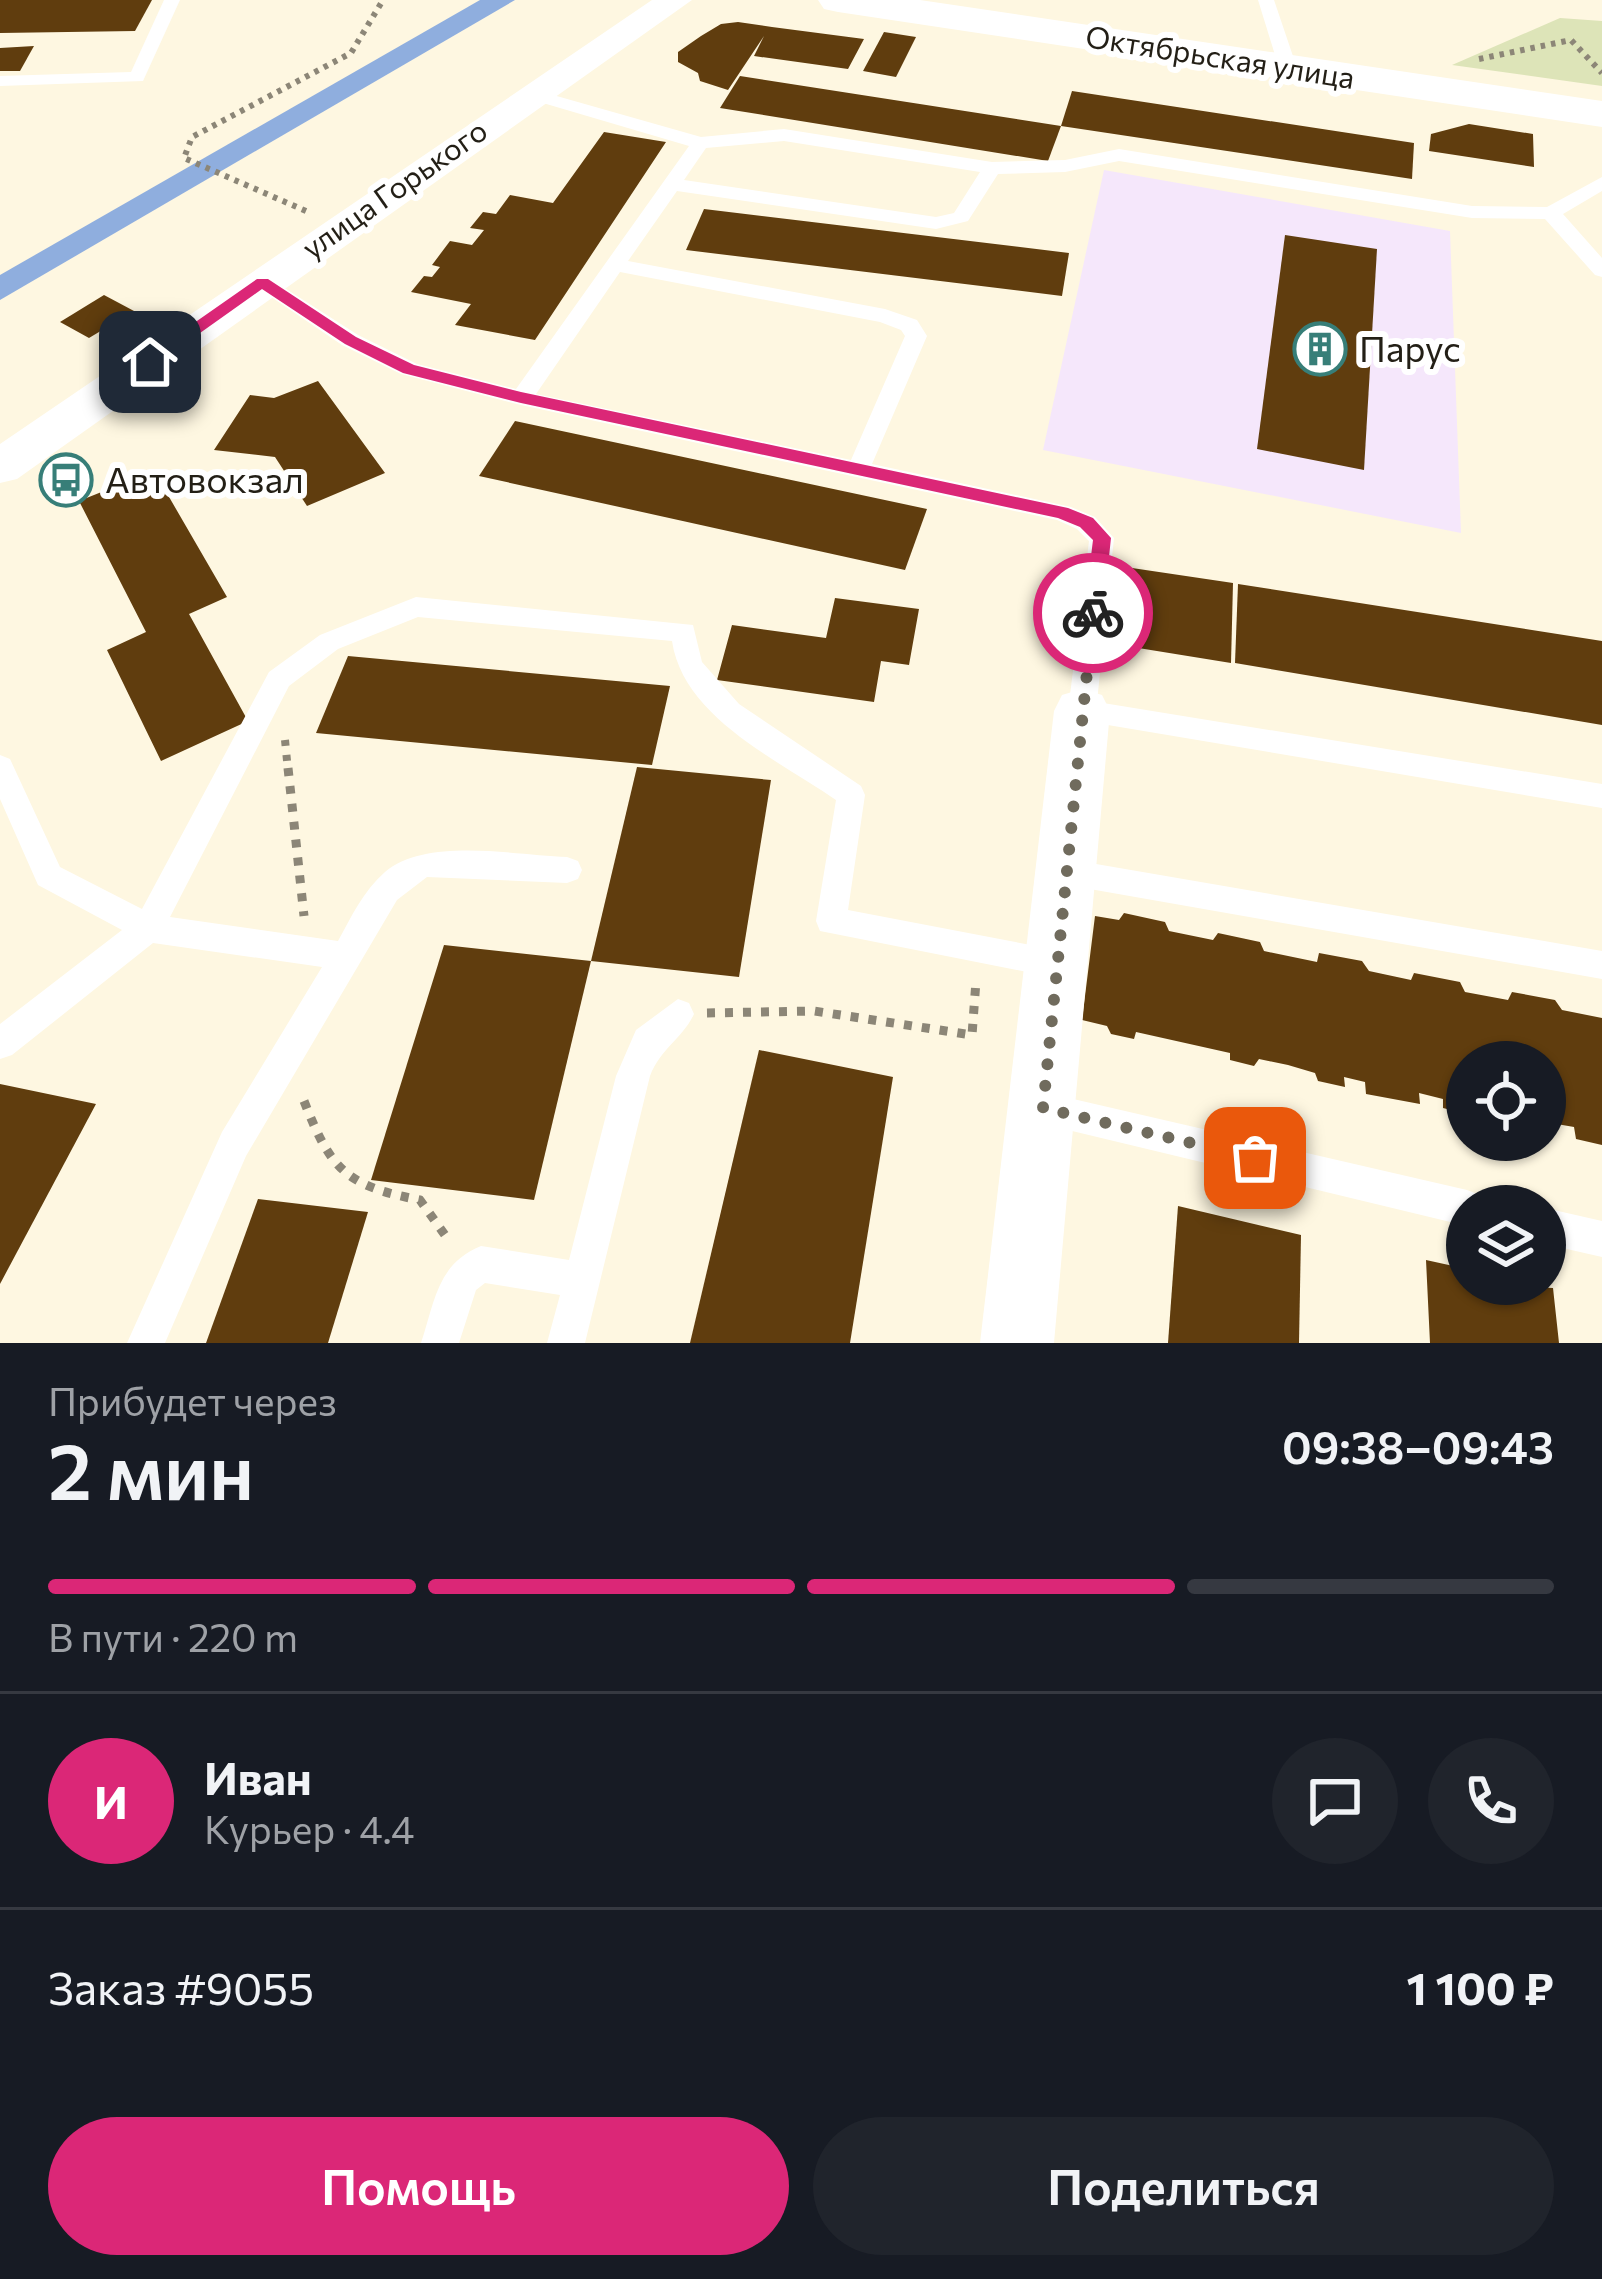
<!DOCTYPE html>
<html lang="ru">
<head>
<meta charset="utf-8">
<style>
	body { margin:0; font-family:Commissioner,sans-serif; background:#20242c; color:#f1f3f6; height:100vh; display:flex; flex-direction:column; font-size:45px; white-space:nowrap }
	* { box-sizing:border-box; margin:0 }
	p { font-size:39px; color:#9ea1a6 }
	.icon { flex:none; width:66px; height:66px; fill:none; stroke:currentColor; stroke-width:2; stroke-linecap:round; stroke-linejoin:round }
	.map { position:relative; height:1343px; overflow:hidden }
	.panel { display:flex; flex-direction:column; background:#171b24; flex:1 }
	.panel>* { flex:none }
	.buttons { position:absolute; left:1446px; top:1041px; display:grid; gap:24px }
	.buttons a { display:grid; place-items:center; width:120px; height:120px; border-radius:50%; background:#171b24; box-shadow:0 3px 9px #0004; font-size:60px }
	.pin { position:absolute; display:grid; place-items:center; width:102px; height:102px; color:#fff; margin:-51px; border-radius:24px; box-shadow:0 6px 18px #0006 }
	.courier { position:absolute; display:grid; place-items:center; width:120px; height:120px; margin:-60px; border:9px solid #db2777; border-radius:50%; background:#fff; color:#222; box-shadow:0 3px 15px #0007 }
	.headline em { font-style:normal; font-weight:600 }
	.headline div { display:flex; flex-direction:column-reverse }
	.headline { display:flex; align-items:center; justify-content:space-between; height:204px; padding:0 48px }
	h1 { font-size:78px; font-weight:600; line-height:90px }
	.bar { display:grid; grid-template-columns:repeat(4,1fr); gap:18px 12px; align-content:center; height:144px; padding:0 48px }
	.bar i { height:15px; border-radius:9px; background:#363941 }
	.bar .selected { background:#db2777 }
	.bar p { grid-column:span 4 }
	.line { display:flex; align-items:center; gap:30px; padding:0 48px; border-top:3px solid #363941 }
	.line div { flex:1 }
	.round { display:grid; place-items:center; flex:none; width:126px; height:126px; border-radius:63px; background:#20242c }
	.button { display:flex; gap:24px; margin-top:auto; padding:24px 48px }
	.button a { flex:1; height:138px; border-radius:72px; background:#db2777; color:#fff; font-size:48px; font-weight:600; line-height:138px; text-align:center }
	.button a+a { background:#20242c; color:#f1f3f6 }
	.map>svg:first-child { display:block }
</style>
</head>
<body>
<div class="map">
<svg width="1602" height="1343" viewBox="0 0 1602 1343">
	<rect width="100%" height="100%" fill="#fef7e1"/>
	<path fill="#f5e7fb" d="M 1104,170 L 1450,231 L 1461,533 L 1043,450 Z"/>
	<path fill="#dde4b8" d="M 1560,18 L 1602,21 L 1602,86 L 1452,65 Z"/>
	<path fill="#8faede" d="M 480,0 L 515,0 L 0,300 L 0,275 Z"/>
	<g fill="#603d0e">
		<path d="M 0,0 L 152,0 L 135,31 L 0,33 Z"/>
		<path d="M 738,22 L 772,27 L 864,39 L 848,69 L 754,56 L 764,36 L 728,90 L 700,81 L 698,73 L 678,62 L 678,52 L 701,36 L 721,24 Z"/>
		<path d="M 884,32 L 916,37 L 896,77 L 863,71 Z"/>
		<path d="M 34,46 L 20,71 L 0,71 L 0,48 Z"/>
		<path d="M 740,76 L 1061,126 L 1048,161 L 720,108 Z"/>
		<path d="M 1072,91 L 1414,143 L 1412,179 L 1061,126 Z"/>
		<path d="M 1469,124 L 1533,134 L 1534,167 L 1429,151 L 1431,134 Z"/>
		<path d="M 604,132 L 666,142 L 535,340 L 455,325 L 471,304 L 411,292 L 424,276 L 432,277 L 440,267 L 432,265 L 450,241 L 472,245 L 484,230 L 470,228 L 483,212 L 496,214 L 510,195 L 553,203 Z"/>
		<path d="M 704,209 L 1069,253 L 1062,296 L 686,250 Z"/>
		<path d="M 1285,235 L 1377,249 L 1364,470 L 1257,449 Z"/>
		<path d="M 104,295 L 134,311 L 89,338 L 60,322 Z"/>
		<path d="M 318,381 L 385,473 L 307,506 L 275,457 L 214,450 L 250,395 L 274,398 Z"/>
		<path d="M 515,421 L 927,509 L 905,570 L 479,476 Z"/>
		<path d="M 154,471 L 227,597 L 189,614 L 248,721 L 161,761 L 107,650 L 146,632 L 79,501 Z"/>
		<path d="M 1132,568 L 1233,583 L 1231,663 L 1126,646 Z"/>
		<path d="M 1238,584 L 1602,641 L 1602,725 L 1235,663 Z"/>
		<path d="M 835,598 L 919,609 L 909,665 L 881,661 L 874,702 L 717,680 L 732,625 L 826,638 Z"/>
		<path d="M 348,656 L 670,686 L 652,765 L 316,733 Z"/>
		<path d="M 637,767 L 771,780 L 739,977 L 591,961 Z"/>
		<path d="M 1124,913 L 1165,922 L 1169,931 L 1213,940 L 1218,933 L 1260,942 L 1264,951 L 1317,962 L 1319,953 L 1362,961 L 1369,971 L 1411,980 L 1414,973 L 1460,982 L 1465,992 L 1508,1000 L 1512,992 L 1555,1000 L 1562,1010 L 1602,1018 L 1602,1145 L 1576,1139 L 1574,1127 L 1551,1123 L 1551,1131 L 1545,1130 L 1545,1062 L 1467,1062 L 1467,1114 L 1443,1108 L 1443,1099 L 1419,1093 L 1420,1104 L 1366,1094 L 1365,1082 L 1344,1077 L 1345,1087 L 1318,1081 L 1315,1073 L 1288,1065 L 1259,1059 L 1254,1066 L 1230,1060 L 1230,1053 L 1136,1032 L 1134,1039 L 1111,1034 L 1107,1026 L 1082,1020 L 1095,916 L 1119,920 Z"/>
		<path d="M 444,945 L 591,961 L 534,1200 L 371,1180 Z"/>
		<path d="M 759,1050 L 893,1077 L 850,1343 L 690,1343 Z"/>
		<path d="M 0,1084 L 96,1104 L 0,1284 Z"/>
		<path d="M 258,1199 L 368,1212 L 328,1343 L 206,1343 Z"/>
		<path d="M 1178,1206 L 1301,1235 L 1299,1343 L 1168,1343 Z"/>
		<path d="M 1426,1260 L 1467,1269 L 1467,1284 L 1553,1288 L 1559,1343 L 1430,1343 Z"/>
	</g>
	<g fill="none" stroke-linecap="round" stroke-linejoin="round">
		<g stroke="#8c8677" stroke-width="6" stroke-dasharray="4.5 6" stroke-linecap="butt">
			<path d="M 1479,59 L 1571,40 L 1602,73"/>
			<path d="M 306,211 L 184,158 L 192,137 L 351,53 L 383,0"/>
		</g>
		<path stroke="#8c8677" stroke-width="8" stroke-dasharray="6 9" stroke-linecap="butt" d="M 285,740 L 288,771"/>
		<g stroke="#8c8677" stroke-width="9" stroke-dasharray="8 10" stroke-linecap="butt">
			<path d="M 288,768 L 304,916"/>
			<path d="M 707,1013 L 814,1011 L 972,1035 L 976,981"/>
			<path d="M 304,1101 C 331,1170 346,1186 420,1200 L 450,1242"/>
		</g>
		<g fill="#fff" fill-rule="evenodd">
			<path d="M 164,0 L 180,0 L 143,81 L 0,86 L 0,76 L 131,72 Z"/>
			<path d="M 1258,0 L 1274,0 L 1297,68 L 1294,72 L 1279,68 Z"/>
			<path d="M 532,89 L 701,137 L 784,129 L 992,162 L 1065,160 L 1119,149 L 1472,206 L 1547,207 L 1602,177 L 1602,191 L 1563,214 L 1602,258 L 1602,277 L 1595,275 L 1545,219 L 1472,218 L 1119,161 L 1065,172 L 998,174 L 968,221 L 936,229 L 677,191 L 628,261 L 885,309 L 917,320 L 927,336 L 872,464 L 1071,507 L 1095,517 L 1114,538 L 1097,702 L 1602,784 L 1602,808 L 1072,719 L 1068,711 L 1089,541 L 1077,529 L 1057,520 L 521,405 L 401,374 L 342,345 L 255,286 L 255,278 L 269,278 L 358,335 L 417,364 L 516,389 L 689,146 L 526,98 L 526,90 ZM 784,141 L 980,172 L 954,213 L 936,217 L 684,180 L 706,148 ZM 620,272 L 880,322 L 901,330 L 905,336 L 851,460 L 536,394 Z"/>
			<path d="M 416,597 L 693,625 L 702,662 L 739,704 L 861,786 L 865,795 L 848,910 L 1057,950 L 1068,954 L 1073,964 L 1068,974 L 1057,978 L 820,931 L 816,921 L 836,800 C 778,760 683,717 672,641 L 418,617 L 338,649 L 289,686 L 170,917 L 338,941 C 351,917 364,890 385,872 C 426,837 515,855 567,857 L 578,861 L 582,870 L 578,879 L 567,883 L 427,877 L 397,900 L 246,1156 L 165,1343 L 127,1343 L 222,1132 L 322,967 L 153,943 L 12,1055 L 0,1059 L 0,1024 L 122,930 L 38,885 L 0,799 L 0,755 L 10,759 L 60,867 L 142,909 L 269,672 L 320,635 Z"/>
			<path d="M 1067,859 L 1602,951 L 1602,979 L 1067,885 L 1056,881 L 1052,872 L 1056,863 Z"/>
			<path d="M 678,999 L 689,1003 L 694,1014 C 683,1038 661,1048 650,1076 L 585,1343 L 547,1343 L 560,1295 L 485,1283 L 476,1290 L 459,1343 L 421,1343 C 435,1301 437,1264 481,1246 L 569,1260 L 616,1076 L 636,1030 Z"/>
			<path d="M 1043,1092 L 1467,1190 L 1480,1195 L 1484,1206 L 1467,1206 L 1467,1226 L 1043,1124 L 1031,1120 L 1026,1108 L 1031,1096 Z"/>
			<path d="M 1545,1208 L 1602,1221 L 1602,1257 L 1545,1244 Z"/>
		</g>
		<g fill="#fff" fill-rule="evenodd">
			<path d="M 652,0 L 692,0 L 17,479 L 0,483 L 0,444 Z"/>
			<path d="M 1082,689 L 1102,695 L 1110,711 L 1054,1343 L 980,1343 L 1054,711 L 1062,695 Z"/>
		</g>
		<path fill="#fff" fill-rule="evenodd" d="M 818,0 L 920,0 L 1602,101 L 1602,127 L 838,12 L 824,9 Z"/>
	</g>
	<path fill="#db2777" d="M 257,279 L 268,279 L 356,337 L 414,365 L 521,392 L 1068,508 L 1093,518 L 1111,538 L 1103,613 L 1093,620 L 1084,613 L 1093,540 L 1080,527 L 1058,518 L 521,403 L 403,373 L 345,344 L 262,289 L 155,365 L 144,365 L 144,358 Z"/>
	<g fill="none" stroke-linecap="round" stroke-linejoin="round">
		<path stroke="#706b5d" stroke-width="12" stroke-dasharray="0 21.6" d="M 1093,613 L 1043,1108 L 1255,1158"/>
	</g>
	<defs>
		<g id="building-ring" transform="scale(2.7)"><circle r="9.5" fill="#fff" stroke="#377e78" stroke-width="1.5"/><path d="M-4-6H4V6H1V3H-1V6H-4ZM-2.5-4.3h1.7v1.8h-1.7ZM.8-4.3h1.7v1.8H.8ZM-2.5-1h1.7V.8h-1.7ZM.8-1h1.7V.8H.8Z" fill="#377e78"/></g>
		<g id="bus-ring" transform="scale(2.7)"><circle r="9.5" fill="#fff" stroke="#377e78" stroke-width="1.5"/><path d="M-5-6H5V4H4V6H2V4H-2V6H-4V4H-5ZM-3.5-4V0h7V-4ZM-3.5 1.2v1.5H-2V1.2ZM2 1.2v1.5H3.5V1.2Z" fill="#377e78"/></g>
	</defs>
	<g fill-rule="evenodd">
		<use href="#building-ring" x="1320" y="349"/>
		<use href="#bus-ring" x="66" y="480"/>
	</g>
	<g text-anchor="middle" stroke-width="12" stroke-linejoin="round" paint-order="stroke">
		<g font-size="30" fill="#231f16" stroke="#fff">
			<text transform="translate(1220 58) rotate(9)" y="10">Октябрьская улица</text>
			<text transform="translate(395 190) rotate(-35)" y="10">улица Горького</text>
		</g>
		<g font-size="36" fill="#231f16" stroke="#fff" text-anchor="start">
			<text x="1359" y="362">Парус</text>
			<text x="105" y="493">Автовокзал</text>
		</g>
	</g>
</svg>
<div class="buttons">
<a><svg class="icon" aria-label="locate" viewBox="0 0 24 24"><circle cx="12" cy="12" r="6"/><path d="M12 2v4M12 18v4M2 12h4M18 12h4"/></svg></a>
<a><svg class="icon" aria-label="layers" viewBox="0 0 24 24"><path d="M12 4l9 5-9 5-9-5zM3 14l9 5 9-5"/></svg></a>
</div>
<div class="pin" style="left:1255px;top:1158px;background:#ea580c"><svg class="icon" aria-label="bag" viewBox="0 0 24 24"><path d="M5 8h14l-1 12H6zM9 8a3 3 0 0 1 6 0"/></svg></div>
<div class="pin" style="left:150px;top:362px;background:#1f2937"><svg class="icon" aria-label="home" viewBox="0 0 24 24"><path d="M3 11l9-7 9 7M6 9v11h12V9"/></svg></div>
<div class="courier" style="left:1093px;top:613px"><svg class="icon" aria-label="bike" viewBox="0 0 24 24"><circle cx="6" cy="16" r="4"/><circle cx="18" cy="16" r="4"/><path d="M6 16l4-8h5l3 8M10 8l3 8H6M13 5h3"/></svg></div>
</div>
<section class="panel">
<div class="headline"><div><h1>2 мин</h1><p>Прибудет через</p></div><em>09:38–09:43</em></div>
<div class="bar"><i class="selected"></i><i class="selected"></i><i class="selected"></i><i></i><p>В пути · 220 m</p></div>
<div class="line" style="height:216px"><b class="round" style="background:#db2777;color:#fff">И</b><div><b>Иван</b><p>Курьер · 4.4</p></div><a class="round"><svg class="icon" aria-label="chat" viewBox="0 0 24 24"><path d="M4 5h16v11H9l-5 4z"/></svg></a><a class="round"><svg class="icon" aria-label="phone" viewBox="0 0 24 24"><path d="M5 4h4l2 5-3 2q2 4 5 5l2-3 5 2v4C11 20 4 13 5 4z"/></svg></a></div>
<div class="line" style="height:156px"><div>Заказ #9055</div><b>1 100 ₽</b></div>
<div class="button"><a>Помощь</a><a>Поделиться</a></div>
</section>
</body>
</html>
